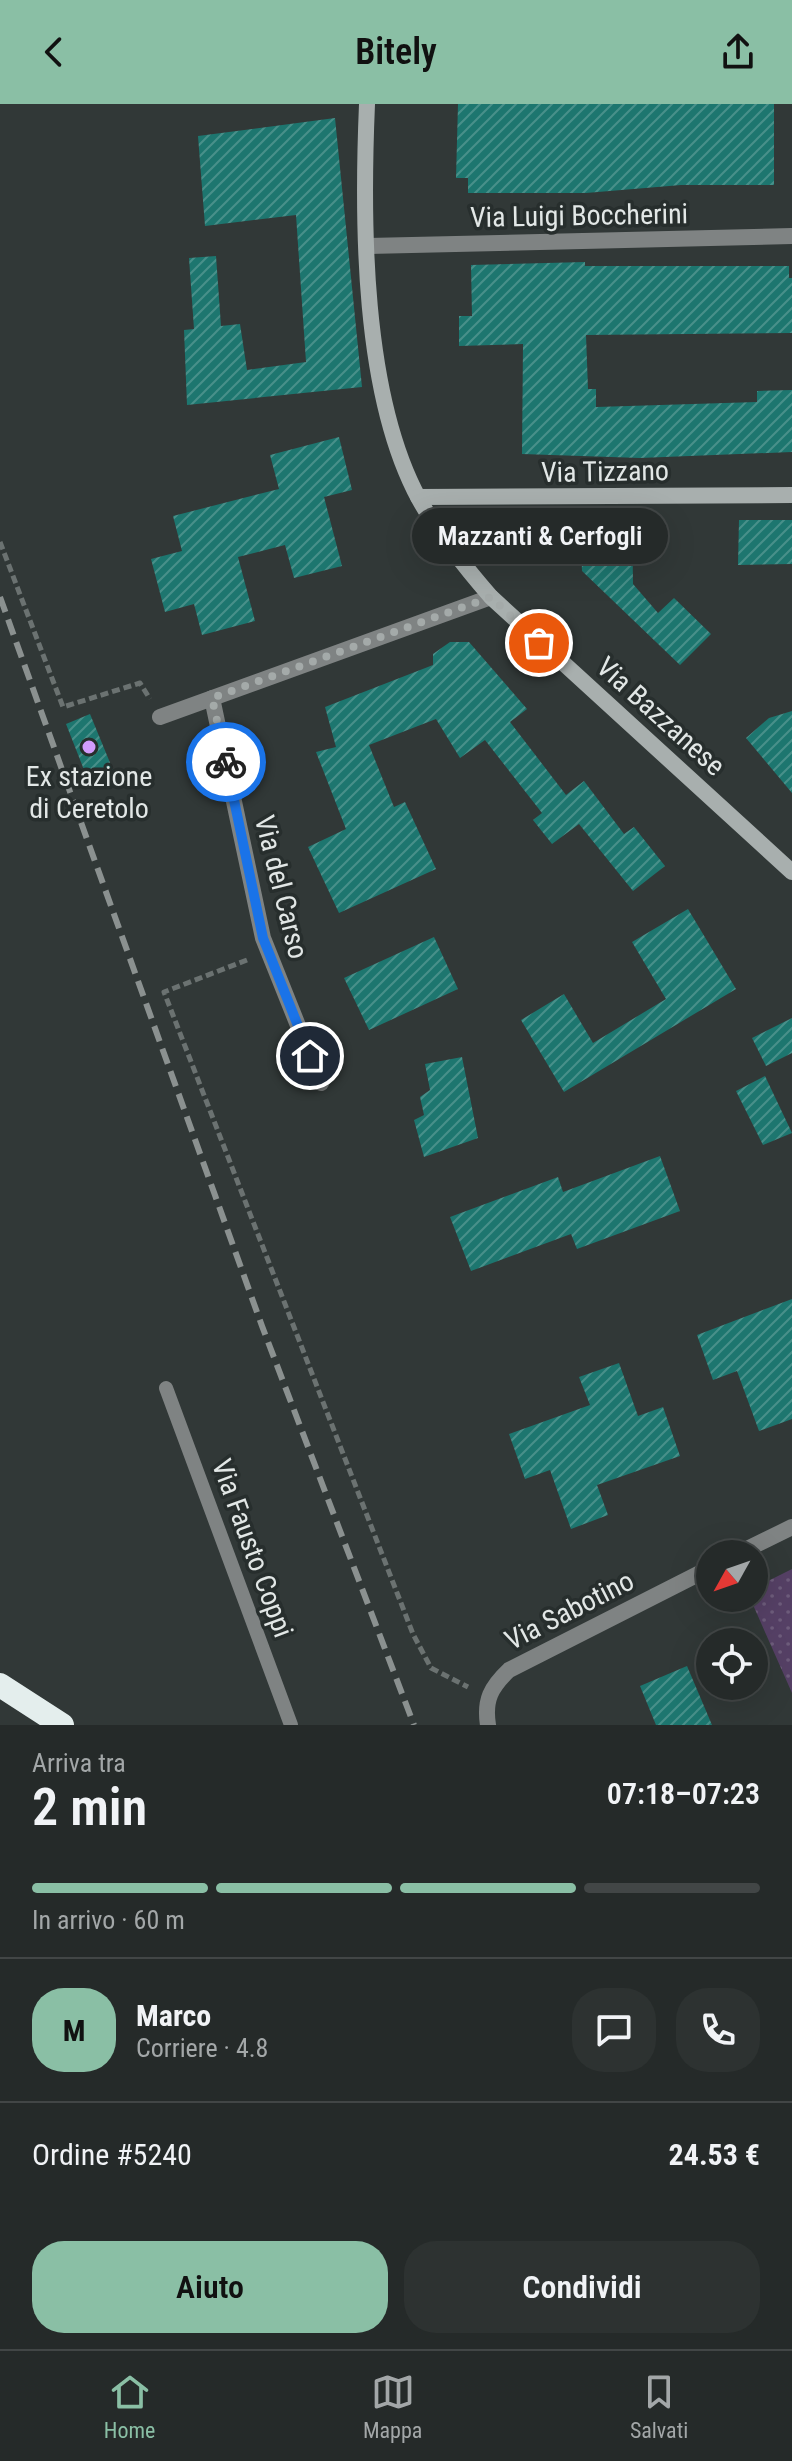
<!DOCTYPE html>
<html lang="it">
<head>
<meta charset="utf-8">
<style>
	body { margin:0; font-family:"Roboto Condensed",sans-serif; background:#2d3231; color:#f1f3f6; height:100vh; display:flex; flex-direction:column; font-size:30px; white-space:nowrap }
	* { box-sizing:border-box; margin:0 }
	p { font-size:26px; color:#a3a7a8 }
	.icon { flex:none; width:44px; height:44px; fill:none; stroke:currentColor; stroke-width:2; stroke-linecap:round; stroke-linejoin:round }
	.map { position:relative; height:1621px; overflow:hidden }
	.details { display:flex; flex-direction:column; background:#252a29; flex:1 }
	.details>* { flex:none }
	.needle { width:52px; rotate:230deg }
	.buttons { position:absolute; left:696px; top:1436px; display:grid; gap:16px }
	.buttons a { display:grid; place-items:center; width:72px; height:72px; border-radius:50%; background:#252a29; box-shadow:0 8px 32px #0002,0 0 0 2px #424646; font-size:40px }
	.pin { position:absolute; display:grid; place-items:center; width:68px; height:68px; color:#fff; margin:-34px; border:4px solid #fff; border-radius:50%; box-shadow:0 2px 8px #0007 }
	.courier { position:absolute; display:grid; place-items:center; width:80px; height:80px; margin:-40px; border:6px solid #1a73e8; border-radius:50%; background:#fff; color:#222; box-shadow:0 2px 10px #0007 }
	.bubble { position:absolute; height:56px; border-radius:28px; background:#252a29; box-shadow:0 8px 32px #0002,0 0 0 2px #424646; font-size:26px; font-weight:600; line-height:56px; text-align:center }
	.headline em { font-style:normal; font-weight:600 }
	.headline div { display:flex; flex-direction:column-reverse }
	.headline { display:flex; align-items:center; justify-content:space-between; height:136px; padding:0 32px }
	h1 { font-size:52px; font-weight:600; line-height:60px }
	.bar { display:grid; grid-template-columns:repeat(4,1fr); gap:12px 8px; align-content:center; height:96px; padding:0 32px }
	.bar i { height:10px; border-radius:6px; background:#424646 }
	.bar .selected { background:#8abfa5 }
	.bar p { grid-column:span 4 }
	.line { display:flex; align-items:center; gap:20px; padding:0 32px; border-top:2px solid #424646 }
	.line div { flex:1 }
	.round { display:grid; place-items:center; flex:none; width:84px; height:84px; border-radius:32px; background:#2d3231 }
	.primary-button { display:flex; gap:16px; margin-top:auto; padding:16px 32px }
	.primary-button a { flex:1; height:92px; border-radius:32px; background:#8abfa5; color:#111; font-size:32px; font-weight:600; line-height:92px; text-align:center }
	.primary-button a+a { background:#2d3231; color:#f1f3f6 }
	header { display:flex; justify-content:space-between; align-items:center; height:104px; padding:0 32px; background:#8abfa5; color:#111; font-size:36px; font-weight:600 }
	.dock { display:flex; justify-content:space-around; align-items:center; height:112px; border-top:2px solid #424646; background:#252a29; font-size:22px; color:#a3a7a8 }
	.dock a { display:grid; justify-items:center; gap:4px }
	.dock .selected { color:#8abfa5 }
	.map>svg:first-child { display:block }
</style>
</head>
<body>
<header><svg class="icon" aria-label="back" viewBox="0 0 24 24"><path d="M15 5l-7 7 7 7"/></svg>Bitely<svg class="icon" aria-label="share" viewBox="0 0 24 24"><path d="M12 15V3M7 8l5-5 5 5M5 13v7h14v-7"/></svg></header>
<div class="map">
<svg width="792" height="1621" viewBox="0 0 792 1621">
	<defs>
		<pattern id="green-dots" width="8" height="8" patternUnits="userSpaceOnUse" patternTransform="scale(2)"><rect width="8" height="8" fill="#554065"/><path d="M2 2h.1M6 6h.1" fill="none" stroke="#6d5c7b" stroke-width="1.8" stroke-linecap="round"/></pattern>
		<pattern id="building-hatch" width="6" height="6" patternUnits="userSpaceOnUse" patternTransform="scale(2)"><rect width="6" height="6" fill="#1d766f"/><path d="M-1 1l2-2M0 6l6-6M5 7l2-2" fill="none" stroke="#48908a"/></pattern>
	</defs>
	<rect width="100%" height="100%" fill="#313837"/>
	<path fill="url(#green-dots)" d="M 792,1465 L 792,1589 L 750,1494 L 754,1494 L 754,1484 Z"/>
	<g fill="url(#building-hatch)">
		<path d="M 458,0 L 774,0 L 774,81 L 681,81 L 586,89 L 468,89 L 468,74 L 456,74 Z"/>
		<path d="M 335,14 L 362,283 L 187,301 L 184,226 L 194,225 L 189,154 L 216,152 L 221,222 L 240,220 L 247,266 L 306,258 L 296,111 L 205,122 L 198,32 Z"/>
		<path d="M 585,158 L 585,162 L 789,162 L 789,174 L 792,174 L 792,229 L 586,231 L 588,285 L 596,285 L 596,303 L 757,298 L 757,287 L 792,286 L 792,348 L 640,354 L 522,350 L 523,240 L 459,242 L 459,212 L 472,212 L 471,161 Z"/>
		<path d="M 339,333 L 352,386 L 324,393 L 342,462 L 294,474 L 285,441 L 238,453 L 255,517 L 202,531 L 194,500 L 165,508 L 151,455 L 182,447 L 173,412 L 279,385 L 270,351 Z"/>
		<path d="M 632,405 L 633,480 L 658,509 L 674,494 L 711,530 L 680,561 L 582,467 L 580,406 Z"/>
		<path d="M 739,416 L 792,416 L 792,460 L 738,461 Z"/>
		<path d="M 450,538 L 469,538 L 527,605 L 510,618 L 566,691 L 584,677 L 624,730 L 634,723 L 665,762 L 633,787 L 579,720 L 552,740 L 533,716 L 542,709 L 485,636 L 460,654 L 436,615 L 369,641 L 394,703 L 405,698 L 436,765 L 339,809 L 308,743 L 346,725 L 316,648 L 336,643 L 325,603 L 433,561 L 433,550 Z"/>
		<path d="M 792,607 L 792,689 L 746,634 L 769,614 Z"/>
		<path d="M 90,610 L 113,666 L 88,676 L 66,620 Z"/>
		<path d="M 688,805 L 736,885 L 564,988 L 521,916 L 564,890 L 593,939 L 666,895 L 632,838 Z"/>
		<path d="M 434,833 L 458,885 L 369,926 L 344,874 Z"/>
		<path d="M 792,914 L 792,949 L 766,962 L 752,934 Z"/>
		<path d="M 462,953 L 478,1034 L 424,1053 L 414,1016 L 424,1011 L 420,993 L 430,986 L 425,960 Z"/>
		<path d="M 765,972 L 792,1029 L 763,1041 L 736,987 Z"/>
		<path d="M 660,1052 L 680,1107 L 577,1145 L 571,1130 L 471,1167 L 450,1113 L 558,1073 L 563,1088 Z"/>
		<path d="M 792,1195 L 792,1315 L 759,1327 L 737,1267 L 713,1276 L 697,1231 Z"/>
		<path d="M 619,1259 L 638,1312 L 663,1303 L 680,1352 L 597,1381 L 608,1411 L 571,1425 L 550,1366 L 525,1375 L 509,1330 L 590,1301 L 579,1273 Z"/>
		<path d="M 687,1562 L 712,1621 L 656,1621 L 640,1582 Z"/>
	</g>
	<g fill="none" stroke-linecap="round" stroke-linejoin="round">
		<g stroke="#6b7271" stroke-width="5" stroke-dasharray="8 4" stroke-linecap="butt">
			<path d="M 0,438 L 63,603 L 140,579 L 150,595"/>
			<path d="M 247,856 L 164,888 L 413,1530 L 431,1564 L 468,1583"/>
		</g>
		<path stroke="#7f8383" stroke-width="14" d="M 166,1284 L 291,1621"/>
		<g stroke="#7f8383" stroke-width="16">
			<path d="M 368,142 L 792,132"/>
			<path d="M 212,594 L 263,834 L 321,979"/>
			<path d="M 160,613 L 491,493"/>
			<path d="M 737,1450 L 792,1423"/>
			<path d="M 488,1621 C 484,1596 491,1583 509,1566 L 710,1464"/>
		</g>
		<g stroke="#a8afae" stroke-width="16">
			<path d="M 367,0 C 362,117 362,290 419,395 C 439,431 464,462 491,493 L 792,768"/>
			<path d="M 418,393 L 792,391"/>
		</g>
		<path stroke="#e4eeed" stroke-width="24" d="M 0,1581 L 62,1621"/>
		<path stroke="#8b9190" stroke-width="6" stroke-dasharray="16 8" stroke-linecap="butt" d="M 0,493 L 262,1222 L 414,1621"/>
	</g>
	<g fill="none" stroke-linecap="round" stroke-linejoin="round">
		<path stroke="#a4aaa9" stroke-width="8" stroke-dasharray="0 14.4" d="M 226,658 L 212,594 L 491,493 L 539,539"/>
		<path stroke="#1a73e8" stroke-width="10" d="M 226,658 L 263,834 L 310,952"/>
	</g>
	<circle fill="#d29cfd" stroke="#272e2d" stroke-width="3" cx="89" cy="643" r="8"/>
	<g text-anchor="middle" stroke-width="7" stroke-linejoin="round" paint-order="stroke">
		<g font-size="28" fill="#e2e7e6" stroke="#272e2d">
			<text transform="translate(579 111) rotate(-1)" y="10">Via Luigi Boccherini</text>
			<text transform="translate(605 367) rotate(-1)" y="10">Via Tizzano</text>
			<text transform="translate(661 612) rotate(42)" y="10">Via Bazzanese</text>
			<text transform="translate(282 783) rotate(76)" y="10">Via del Carso</text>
			<text transform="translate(253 1444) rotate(70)" y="10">Via Fausto Coppi</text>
			<text transform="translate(569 1506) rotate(-27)" y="10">Via Sabotino</text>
		</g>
		<g font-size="28" fill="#e2e7e6" stroke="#272e2d">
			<text x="89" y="682">Ex stazione<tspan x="89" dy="32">di Ceretolo</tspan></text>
		</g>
	</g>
</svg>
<div class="buttons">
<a><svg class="needle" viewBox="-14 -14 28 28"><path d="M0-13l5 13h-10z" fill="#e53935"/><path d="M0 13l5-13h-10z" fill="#a3a7a8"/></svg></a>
<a><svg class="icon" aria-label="locate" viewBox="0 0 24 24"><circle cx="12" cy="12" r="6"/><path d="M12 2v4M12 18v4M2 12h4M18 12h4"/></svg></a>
</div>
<div class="pin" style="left:539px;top:539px;background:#ea580c"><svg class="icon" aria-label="bag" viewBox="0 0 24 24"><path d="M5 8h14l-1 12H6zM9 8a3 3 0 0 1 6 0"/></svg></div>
<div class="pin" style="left:310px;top:952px;background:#1f2937"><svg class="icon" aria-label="home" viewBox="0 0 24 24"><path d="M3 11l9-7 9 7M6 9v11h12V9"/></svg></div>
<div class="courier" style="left:226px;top:658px"><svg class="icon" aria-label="bike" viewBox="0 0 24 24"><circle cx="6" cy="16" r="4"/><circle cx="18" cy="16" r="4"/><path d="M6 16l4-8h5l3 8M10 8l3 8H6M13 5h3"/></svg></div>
<div class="bubble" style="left:412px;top:404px;width:256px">Mazzanti &amp; Cerfogli</div>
</div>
<section class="details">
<div class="headline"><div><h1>2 min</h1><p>Arriva tra</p></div><em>07:18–07:23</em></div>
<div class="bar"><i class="selected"></i><i class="selected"></i><i class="selected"></i><i></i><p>In arrivo · 60 m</p></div>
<div class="line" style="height:144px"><b class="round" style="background:#8abfa5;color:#111">M</b><div><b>Marco</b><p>Corriere · 4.8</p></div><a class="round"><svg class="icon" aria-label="chat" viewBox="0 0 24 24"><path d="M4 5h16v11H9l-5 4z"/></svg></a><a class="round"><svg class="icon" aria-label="phone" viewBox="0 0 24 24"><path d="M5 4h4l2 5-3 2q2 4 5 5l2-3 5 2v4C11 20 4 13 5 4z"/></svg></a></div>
<div class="line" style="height:104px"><div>Ordine #5240</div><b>24.53 €</b></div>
<div class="primary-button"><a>Aiuto</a><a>Condividi</a></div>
</section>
<nav class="dock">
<a class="selected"><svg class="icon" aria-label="home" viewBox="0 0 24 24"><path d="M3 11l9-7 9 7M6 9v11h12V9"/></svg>Home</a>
<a><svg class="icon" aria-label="map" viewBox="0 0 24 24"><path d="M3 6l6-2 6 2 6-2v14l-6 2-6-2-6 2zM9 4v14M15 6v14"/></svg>Mappa</a>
<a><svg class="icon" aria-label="saved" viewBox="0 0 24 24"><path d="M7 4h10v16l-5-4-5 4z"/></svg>Salvati</a>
</nav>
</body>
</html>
